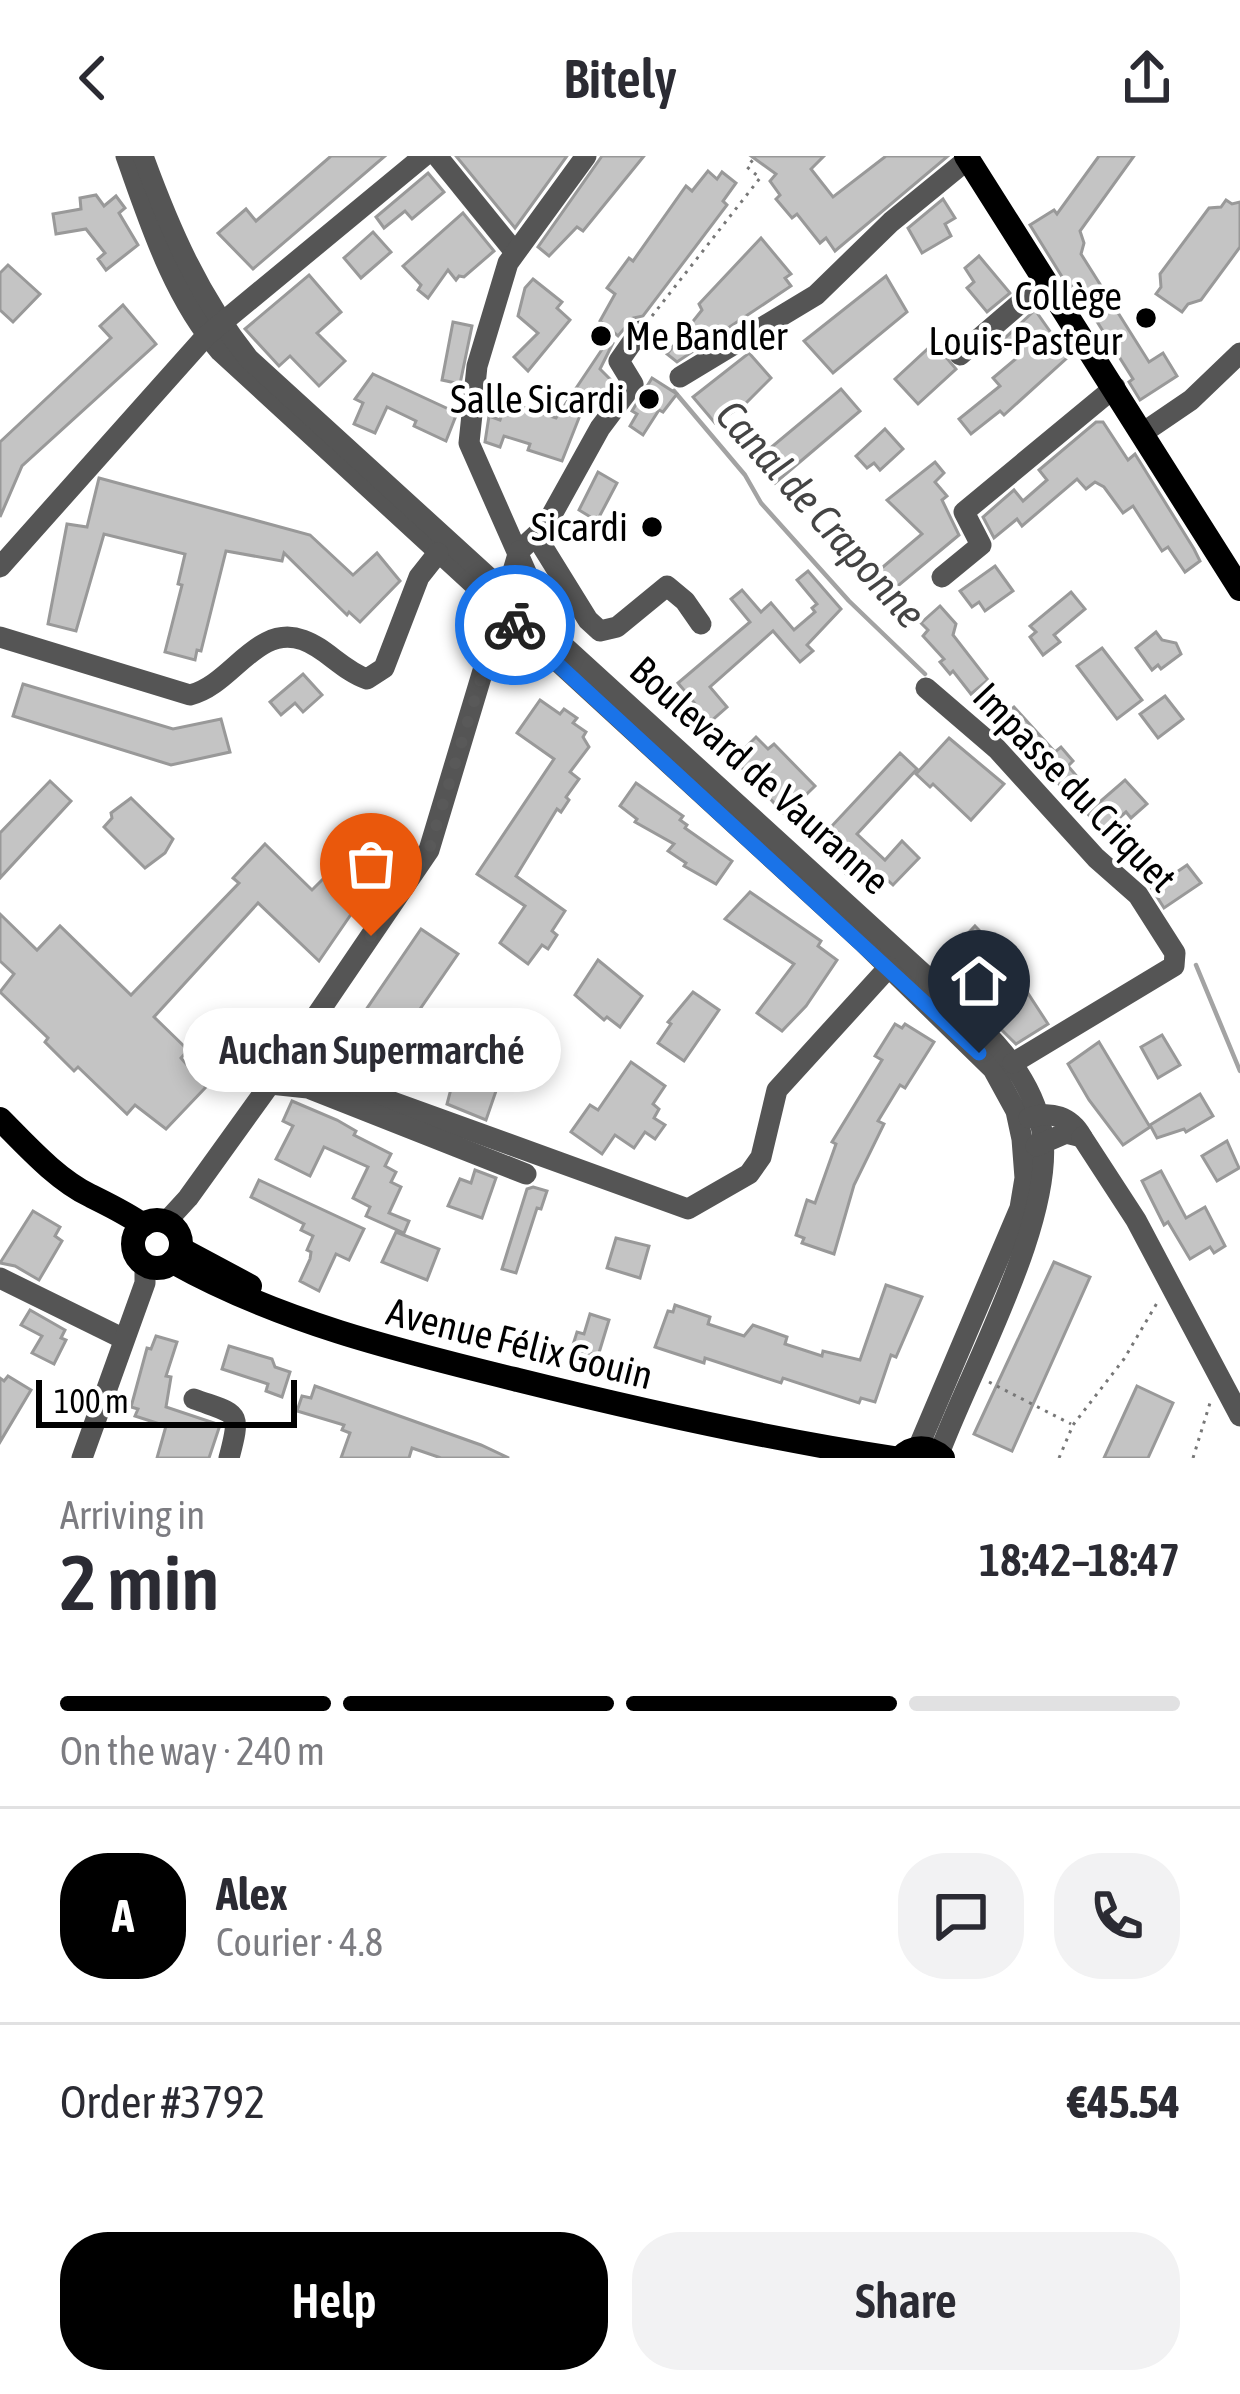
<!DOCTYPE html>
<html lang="en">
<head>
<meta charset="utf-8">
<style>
	body { margin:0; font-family:"Asap Condensed",sans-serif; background:#f2f2f3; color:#2b2b33; height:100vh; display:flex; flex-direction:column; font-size:45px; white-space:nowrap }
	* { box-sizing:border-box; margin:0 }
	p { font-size:39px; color:#7c7c81 }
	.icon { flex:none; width:66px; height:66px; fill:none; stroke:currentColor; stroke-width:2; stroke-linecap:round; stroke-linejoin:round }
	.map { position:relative; height:1302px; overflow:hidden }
	.panel { display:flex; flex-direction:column; background:#fff; flex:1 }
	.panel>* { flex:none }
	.scale { position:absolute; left:36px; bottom:30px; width:261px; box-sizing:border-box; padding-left:12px; border:6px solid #000; border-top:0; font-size:33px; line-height:42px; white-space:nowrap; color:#000; -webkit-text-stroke:9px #fff; paint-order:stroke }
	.pin { position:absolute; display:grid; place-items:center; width:102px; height:102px; color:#fff; margin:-123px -51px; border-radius:50% 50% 50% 0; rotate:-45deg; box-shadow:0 0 12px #0007 }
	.pin .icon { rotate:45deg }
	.courier { position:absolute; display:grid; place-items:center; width:120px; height:120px; margin:-60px; border:9px solid #1a73e8; border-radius:50%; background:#fff; color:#222; box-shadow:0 3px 15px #0007 }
	.bubble { position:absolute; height:84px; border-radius:42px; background:#fff; box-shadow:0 6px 18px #0003; font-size:39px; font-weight:600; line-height:84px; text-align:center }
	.headline em { font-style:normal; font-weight:600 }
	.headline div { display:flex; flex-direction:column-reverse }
	.headline { display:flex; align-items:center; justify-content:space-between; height:204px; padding:0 60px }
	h1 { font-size:78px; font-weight:600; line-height:90px }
	.bar { display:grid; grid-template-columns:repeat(4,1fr); gap:18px 12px; align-content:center; height:144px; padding:0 60px }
	.bar i { height:15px; border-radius:9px; background:#e1e1e2 }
	.bar .on { background:#000 }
	.bar p { grid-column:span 4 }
	.line { display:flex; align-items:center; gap:30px; padding:0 60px; border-top:3px solid #e1e1e2 }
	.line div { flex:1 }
	.round { display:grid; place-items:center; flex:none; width:126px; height:126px; border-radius:48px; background:#f2f2f3 }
	.action { display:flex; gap:24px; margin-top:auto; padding:24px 60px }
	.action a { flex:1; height:138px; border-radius:48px; background:#000; color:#fff; font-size:48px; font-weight:600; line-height:138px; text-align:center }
	.action a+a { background:#f2f2f3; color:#2b2b33 }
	header { display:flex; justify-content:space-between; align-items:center; height:156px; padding:0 60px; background:#fff; font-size:54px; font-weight:600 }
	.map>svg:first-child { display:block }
</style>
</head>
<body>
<header><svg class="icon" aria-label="back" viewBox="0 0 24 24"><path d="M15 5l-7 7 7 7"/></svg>Bitely<svg class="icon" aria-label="share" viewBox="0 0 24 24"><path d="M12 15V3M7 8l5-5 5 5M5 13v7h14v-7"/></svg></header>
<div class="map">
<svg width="1240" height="1302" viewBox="0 0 1240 1302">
	<rect width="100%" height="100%" fill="#fff"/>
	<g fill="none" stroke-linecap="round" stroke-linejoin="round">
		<g stroke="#a3a3a3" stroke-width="4.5">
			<path d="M 674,235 L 745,319 L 761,347 L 849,445 L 925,518"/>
			<path d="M 1196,809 L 1240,915"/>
		</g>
	</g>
	<g fill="#c4c4c4" stroke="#999" stroke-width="3">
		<path d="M 331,0 L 385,0 L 253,113 L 218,77 L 246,53 L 256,65 Z"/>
		<path d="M 456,0 L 567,0 L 515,72 Z"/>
		<path d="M 602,0 L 644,0 L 583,75 L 577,71 L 549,100 L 538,91 Z"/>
		<path d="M 751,0 L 824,0 L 811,13 L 833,41 L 886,0 L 948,0 L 835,95 L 826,82 L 820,87 L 797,58 L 792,62 L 776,43 L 780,39 L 770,25 L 776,18 Z"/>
		<path d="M 1099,0 L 1134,0 L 1080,75 L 1084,87 L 1081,98 L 1149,206 L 1163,197 L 1177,220 L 1140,244 L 1129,226 L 1133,223 L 1074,129 L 1069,132 L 1030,69 L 1054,54 L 1057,58 Z"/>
		<path d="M 708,15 L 717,23 L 722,16 L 736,27 L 723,45 L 727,49 L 643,160 L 633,162 L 618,180 L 600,165 L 615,138 L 607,132 L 629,102 L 633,105 L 686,30 L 692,35 Z"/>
		<path d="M 428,17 L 444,36 L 412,63 L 405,55 L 384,72 L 376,61 Z"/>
		<path d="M 96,39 L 104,50 L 116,40 L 125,52 L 119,57 L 138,89 L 106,114 L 98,103 L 105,97 L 86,73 L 56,78 L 53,58 L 81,53 L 80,42 Z"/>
		<path d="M 943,43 L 955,62 L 945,68 L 951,80 L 922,97 L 908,72 Z"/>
		<path d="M 1226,44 L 1232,48 L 1240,46 L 1240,91 L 1201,144 L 1188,148 L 1182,156 L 1156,138 L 1161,131 L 1160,118 L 1209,52 L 1221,51 Z"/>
		<path d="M 463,57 L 494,95 L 464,121 L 459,120 L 456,124 L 448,114 L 428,142 L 418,134 L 421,129 L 403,110 Z"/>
		<path d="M 373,76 L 391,96 L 361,122 L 344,102 Z"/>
		<path d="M 761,82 L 791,118 L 785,122 L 791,130 L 677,206 L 667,198 L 702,154 L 699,148 Z"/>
		<path d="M 979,100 L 1010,137 L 987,156 L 967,132 L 974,126 L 965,112 Z"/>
		<path d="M 8,109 L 40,138 L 13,166 L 0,154 L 0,117 Z"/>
		<path d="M 309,119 L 341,156 L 317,177 L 345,205 L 319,230 L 290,200 L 279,210 L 245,173 Z"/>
		<path d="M 886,120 L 907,156 L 833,217 L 804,185 Z"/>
		<path d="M 533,123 L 562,146 L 557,152 L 570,164 L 528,215 L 514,201 L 538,177 L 518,160 L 525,132 Z"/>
		<path d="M 123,149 L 156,188 L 22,310 L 0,361 L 0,286 L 111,182 L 100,170 Z"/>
		<path d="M 1035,154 L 1068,201 L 1004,259 L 1000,255 L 971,278 L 959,263 L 1000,230 L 993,222 L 1018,201 L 1004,183 Z"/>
		<path d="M 453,166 L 472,170 L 460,228 L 442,224 Z"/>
		<path d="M 609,183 L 613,187 L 600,213 L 615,228 L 601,246 L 590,234 L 562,305 L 528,294 L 530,288 L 504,280 L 500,291 L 485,286 L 489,260 L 500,264 L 506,247 L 516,256 L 522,251 L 556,262 Z"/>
		<path d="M 934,187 L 956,213 L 918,248 L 895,223 Z"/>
		<path d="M 749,197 L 771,222 L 745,248 L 715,267 L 693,241 Z"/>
		<path d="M 373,218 L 457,257 L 446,285 L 414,270 L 416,265 L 387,251 L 375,277 L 354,268 L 363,247 L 355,243 Z"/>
		<path d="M 652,222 L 677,238 L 663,256 L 659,254 L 643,279 L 630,270 L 637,258 L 632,255 Z"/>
		<path d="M 841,233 L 860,255 L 775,327 L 756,304 Z"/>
		<path d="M 1096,266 L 1103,266 L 1128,304 L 1135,298 L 1194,393 L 1200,405 L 1185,416 L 1168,391 L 1162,395 L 1133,350 L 1123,357 L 1104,331 L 1095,326 L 1086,333 L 1077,323 L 1022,370 L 1017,363 L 994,382 L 983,361 L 1014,334 L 1023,345 L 1047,324 L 1039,314 Z"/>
		<path d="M 885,273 L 903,293 L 880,314 L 874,307 L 867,312 L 856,300 Z"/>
		<path d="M 935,306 L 944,317 L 935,326 L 947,340 L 942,344 L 959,379 L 893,434 L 877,416 L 922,378 L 887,344 Z"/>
		<path d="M 598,316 L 617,327 L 597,365 L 579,354 Z"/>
		<path d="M 99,322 L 310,379 L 353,419 L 377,397 L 400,425 L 360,466 L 349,456 L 347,459 L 284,397 L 282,405 L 226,395 L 201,495 L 197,494 L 195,504 L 165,496 L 182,429 L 178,428 L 185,398 L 104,378 L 76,475 L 48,468 L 67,368 L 87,371 Z"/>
		<path d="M 995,410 L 1013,435 L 985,455 L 979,446 L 972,451 L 960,435 Z"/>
		<path d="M 808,415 L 841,453 L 807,489 L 813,495 L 800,506 L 773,475 L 710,531 L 727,551 L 710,566 L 678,527 L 750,466 L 731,443 L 742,434 L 761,456 L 771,447 L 794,474 L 815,456 L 812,452 L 817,448 L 797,424 Z"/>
		<path d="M 1071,436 L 1085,453 L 1054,479 L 1060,486 L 1043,499 L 1030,481 L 1036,476 L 1030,470 Z"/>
		<path d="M 940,450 L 956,468 L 953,479 L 988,524 L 971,538 L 953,515 L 950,518 L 940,506 L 944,503 L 923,480 L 928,474 L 921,467 Z"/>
		<path d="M 1156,476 L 1162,484 L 1176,487 L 1181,498 L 1161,513 L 1158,509 L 1152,514 L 1136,492 Z"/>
		<path d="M 1102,492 L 1142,544 L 1117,563 L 1077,510 Z"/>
		<path d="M 303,518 L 322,539 L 303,556 L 295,547 L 281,559 L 270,546 Z"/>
		<path d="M 23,528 L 173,573 L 221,563 L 230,596 L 171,609 L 13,560 Z"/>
		<path d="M 1165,540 L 1183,563 L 1158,582 L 1140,558 Z"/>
		<path d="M 540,544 L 560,558 L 564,553 L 577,562 L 573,567 L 586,576 L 583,581 L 589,591 L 570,616 L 579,623 L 566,641 L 569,644 L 561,656 L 557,653 L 516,720 L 565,755 L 552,775 L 557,779 L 548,793 L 542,789 L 528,808 L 500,787 L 525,750 L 477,718 L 554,603 L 517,577 Z"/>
		<path d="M 1014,551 L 1055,596 L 1061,591 L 1073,605 L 1068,610 L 1080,624 L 1066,636 L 1000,563 Z"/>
		<path d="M 756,581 L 768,593 L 774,588 L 815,630 L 785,659 L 734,603 Z"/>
		<path d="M 949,582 L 1004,628 L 971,664 L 933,628 L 930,631 L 916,618 Z"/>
		<path d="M 900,597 L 917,613 L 857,678 L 885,704 L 902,685 L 919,702 L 893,729 L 884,721 L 879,727 L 872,720 L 850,722 L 840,712 L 841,691 L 835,685 L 840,680 L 830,672 Z"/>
		<path d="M 1125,624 L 1147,648 L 1131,662 L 1126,656 L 1103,676 L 1087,657 Z"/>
		<path d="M 50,625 L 71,645 L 0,722 L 0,677 Z"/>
		<path d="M 636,627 L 683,660 L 680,664 L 687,669 L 685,672 L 732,705 L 716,728 L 684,710 L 686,707 L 668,695 L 674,688 L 635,666 L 637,663 L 620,650 Z"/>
		<path d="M 131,642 L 173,683 L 165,697 L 145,712 L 104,671 L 112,662 L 111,657 Z"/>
		<path d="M 265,688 L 312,734 L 338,708 L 367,735 L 319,805 L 258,747 L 154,861 L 188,894 L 181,902 L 206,931 L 166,973 L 135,949 L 127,958 L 78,911 L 74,915 L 45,886 L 48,882 L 0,836 L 14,818 L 0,805 L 0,758 L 37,794 L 60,770 L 131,839 L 239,727 L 233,722 Z"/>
		<path d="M 1187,709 L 1201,727 L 1164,752 L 1152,733 Z"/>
		<path d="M 750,736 L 821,785 L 818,790 L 837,804 L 806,850 L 782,875 L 757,857 L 794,808 L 725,763 Z"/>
		<path d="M 975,770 L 1003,799 L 1048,868 L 1016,888 L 937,810 Z"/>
		<path d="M 421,773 L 458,798 L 380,911 L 344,886 Z"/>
		<path d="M 598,804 L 642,840 L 620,871 L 607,861 L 604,864 L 575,839 Z"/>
		<path d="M 693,836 L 719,854 L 684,905 L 658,887 L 671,868 L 668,866 Z"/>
		<path d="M 895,868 L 902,872 L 905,868 L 934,886 L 905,932 L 900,929 L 878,965 L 884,968 L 854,1029 L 834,1098 L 802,1087 L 804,1082 L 796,1079 L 807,1044 L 815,1047 L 836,988 L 832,986 L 882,904 L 875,900 Z"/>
		<path d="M 1162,879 L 1180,909 L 1158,922 L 1141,891 Z"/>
		<path d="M 1099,886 L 1150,971 L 1123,989 L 1089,944 L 1068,908 Z"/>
		<path d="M 631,906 L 665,930 L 653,948 L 659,953 L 654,962 L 665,969 L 655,983 L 645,976 L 634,992 L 615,979 L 602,998 L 571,976 L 590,949 L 598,954 Z"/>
		<path d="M 453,913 L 467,918 L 465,924 L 496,935 L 486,964 L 447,948 L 451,933 L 446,932 Z"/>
		<path d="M 1200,938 L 1213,960 L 1186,976 L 1184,973 L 1157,982 L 1150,969 Z"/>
		<path d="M 292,945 L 337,964 L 356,975 L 354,979 L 391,998 L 385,1010 L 396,1016 L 391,1026 L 401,1031 L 389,1057 L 409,1065 L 404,1077 L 366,1060 L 370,1051 L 353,1042 L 368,1011 L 324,991 L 310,1020 L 276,1003 L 293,970 L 283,965 Z"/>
		<path d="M 1227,985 L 1239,1012 L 1217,1025 L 1202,1000 Z"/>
		<path d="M 475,1014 L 496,1022 L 482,1062 L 448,1050 L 460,1023 L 471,1027 Z"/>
		<path d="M 1161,1015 L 1186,1062 L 1205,1051 L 1225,1090 L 1214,1097 L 1210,1091 L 1190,1103 L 1168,1066 L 1164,1069 L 1142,1025 Z"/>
		<path d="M 259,1024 L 364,1073 L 349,1104 L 336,1098 L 319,1135 L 300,1125 L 310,1103 L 311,1096 L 307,1094 L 313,1080 L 301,1074 L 304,1068 L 251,1041 Z"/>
		<path d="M 533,1031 L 547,1035 L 541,1053 L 537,1052 L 516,1117 L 502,1113 L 527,1033 Z"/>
		<path d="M 33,1055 L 60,1071 L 55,1080 L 62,1085 L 39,1124 L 15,1110 L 0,1107 Z"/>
		<path d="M 396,1076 L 439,1093 L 427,1124 L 382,1106 Z"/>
		<path d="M 616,1082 L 649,1090 L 640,1122 L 607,1112 Z"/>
		<path d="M 1054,1106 L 1090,1121 L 1012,1295 L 974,1278 Z"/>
		<path d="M 886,1129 L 922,1141 L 896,1201 L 891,1199 L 875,1246 L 861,1242 L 859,1247 L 783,1222 L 781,1227 L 705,1202 L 704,1207 L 655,1191 L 668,1155 L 673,1156 L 675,1149 L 710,1161 L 708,1168 L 744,1180 L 753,1169 L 787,1181 L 785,1188 L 822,1200 L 823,1195 L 860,1204 Z"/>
		<path d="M 30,1154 L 65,1174 L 61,1182 L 66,1184 L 54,1208 L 32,1197 L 42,1180 L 21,1169 Z"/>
		<path d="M 590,1158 L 609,1164 L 598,1200 L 572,1192 L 577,1176 L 584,1178 Z"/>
		<path d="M 156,1180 L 177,1186 L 166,1220 L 171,1221 L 166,1251 L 220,1269 L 209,1302 L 157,1302 L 166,1270 L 135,1260 L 138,1253 L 131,1251 L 147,1192 L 151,1193 Z"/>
		<path d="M 229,1190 L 272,1203 L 275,1211 L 290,1216 L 282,1241 L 266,1235 L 268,1228 L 222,1213 Z"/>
		<path d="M 8,1220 L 31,1234 L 0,1286 L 0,1222 L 4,1225 Z"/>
		<path d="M 315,1230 L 481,1289 L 509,1302 L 441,1302 L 412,1292 L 409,1302 L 341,1302 L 350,1277 L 342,1274 L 344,1269 L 297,1255 L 302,1240 L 311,1242 Z"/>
		<path d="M 1137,1230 L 1173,1247 L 1148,1302 L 1104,1302 Z"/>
	</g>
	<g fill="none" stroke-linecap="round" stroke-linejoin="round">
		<g stroke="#777" stroke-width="3" stroke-dasharray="3 6" stroke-linecap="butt">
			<path d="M 652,160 L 760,22 L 747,11 L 756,0"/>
			<path d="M 989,1226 L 1071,1268"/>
			<path d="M 1059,1302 L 1073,1269 L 1124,1203 L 1157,1147"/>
			<path d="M 1193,1302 L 1210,1247"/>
		</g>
		<g stroke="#555" stroke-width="21">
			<path d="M 126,0 C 150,67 173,141 220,195 L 863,786 L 993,913 L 1016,955 L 1022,983 L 1025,1022 L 1020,1052 L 918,1292"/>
			<path d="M 143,0 C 170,74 199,141 249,203 L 963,854 C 998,888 1033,924 1042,975 C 1057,1060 970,1214 939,1298"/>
			<path d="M 437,0 L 514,95"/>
			<path d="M 960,199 L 1046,125"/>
			<path d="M 680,221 L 816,139 L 891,66 L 968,3"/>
			<path d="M 1144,276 L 1191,244 L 1240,197"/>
			<path d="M 536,380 L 588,464 L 600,475 L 617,471 L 667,430 L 685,445 L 701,468"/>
			<path d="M 519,395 L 545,371 L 600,272 L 633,228 L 619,205 L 640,175"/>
			<path d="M 0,411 L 206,180 L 424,0"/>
			<path d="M 942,421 L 981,389 L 964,356 L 1115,231"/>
			<path d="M 556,471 L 537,441 L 469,287 L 477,210 L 508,107 L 586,0"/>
			<path d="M 0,481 L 190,539 C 232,529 257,467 303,484 C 326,492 343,515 367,523 L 384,512 L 419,421 L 438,397"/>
			<path d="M 926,532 L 997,593 L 1096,702 L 1138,739 L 1175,797 L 1174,810 L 1013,907"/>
			<path d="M 285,907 L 688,1053 L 749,1018 L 761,1001 L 777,934 L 889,811"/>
			<path d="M 270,928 L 308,932 L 526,1018"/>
			<path d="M 1029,962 C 1051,954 1071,961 1082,981 L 1066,977 L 1036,990"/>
			<path d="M 1082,981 L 1136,1064 L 1240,1260"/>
			<path d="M 166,1066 L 188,1042 L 270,928 L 429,694 L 519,395"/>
			<path d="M 0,1122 L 124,1183"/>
			<path d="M 194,1243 C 238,1259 242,1253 229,1302"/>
			<path d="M 82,1302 L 145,1127 L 145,1108"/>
		</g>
		<g stroke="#000" stroke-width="24">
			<path d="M 966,0 L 1240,433"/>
			<path d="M 0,963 C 26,989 57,1024 91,1040 C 109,1049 126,1057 143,1069"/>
			<circle cx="157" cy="1088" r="24"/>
			<path d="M 181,1093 L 250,1130"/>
			<path d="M 173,1106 C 280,1166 400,1195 518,1224 C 643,1255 767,1283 894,1302"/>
			<path d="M 900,1302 C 913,1289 929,1289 943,1302"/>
		</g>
	</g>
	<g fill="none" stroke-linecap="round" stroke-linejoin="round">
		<path stroke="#595959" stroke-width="12" stroke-dasharray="0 21.6" d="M 371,780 L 429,694 L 501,456 L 515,469"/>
		<path stroke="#1a73e8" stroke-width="15" d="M 515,469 L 979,897"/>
	</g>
	<g fill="#000" stroke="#fff" stroke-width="4.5">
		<circle cx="1146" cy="162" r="12"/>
		<circle cx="601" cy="180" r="12"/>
		<circle cx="649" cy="243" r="12"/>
		<circle cx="652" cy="371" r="12"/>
	</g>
	<g text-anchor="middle" stroke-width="9" stroke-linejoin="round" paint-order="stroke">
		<g font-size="39" fill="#000" stroke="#fff" text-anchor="end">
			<text x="1122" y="154">Collège<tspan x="1122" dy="45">Louis-Pasteur</tspan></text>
			<text x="625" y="194" text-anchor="start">Me Bandler</text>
			<text x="625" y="257">Salle Sicardi</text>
			<text x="628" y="385">Sicardi</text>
		</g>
		<g font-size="39" fill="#000" stroke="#fff">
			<text transform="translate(760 619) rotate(42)" y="14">Boulevard de Vauranne</text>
			<text transform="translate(1075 631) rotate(46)" y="14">Impasse du Criquet</text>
			<text transform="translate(520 1187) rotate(14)" y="14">Avenue Félix Gouin</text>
		</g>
		<g font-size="42" font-style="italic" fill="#444" stroke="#fff">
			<text transform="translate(821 358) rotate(48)" y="15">Canal de Craponne</text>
		</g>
	</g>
</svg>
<div class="scale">100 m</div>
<div class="pin" style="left:371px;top:780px;background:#ea580c"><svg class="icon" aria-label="bag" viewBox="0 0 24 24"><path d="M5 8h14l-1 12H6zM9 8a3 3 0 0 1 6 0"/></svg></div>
<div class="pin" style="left:979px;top:897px;background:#1f2937"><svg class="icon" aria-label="home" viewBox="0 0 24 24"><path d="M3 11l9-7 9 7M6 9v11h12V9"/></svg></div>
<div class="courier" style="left:515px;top:469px"><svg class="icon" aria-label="bike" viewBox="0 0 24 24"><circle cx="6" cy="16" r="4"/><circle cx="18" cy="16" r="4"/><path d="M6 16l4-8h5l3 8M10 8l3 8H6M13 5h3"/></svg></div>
<div class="bubble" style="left:183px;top:852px;width:378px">Auchan Supermarché</div>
</div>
<section class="panel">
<div class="headline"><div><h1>2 min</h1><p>Arriving in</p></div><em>18:42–18:47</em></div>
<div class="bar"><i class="on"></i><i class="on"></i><i class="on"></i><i></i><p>On the way · 240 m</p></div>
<div class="line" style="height:216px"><b class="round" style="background:#000;color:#fff">A</b><div><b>Alex</b><p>Courier · 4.8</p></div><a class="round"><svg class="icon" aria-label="chat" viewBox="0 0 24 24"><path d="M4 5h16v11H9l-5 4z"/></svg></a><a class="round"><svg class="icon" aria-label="phone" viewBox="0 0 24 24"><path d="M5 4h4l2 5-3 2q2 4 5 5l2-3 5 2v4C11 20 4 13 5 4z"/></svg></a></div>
<div class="line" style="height:156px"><div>Order #3792</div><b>€45.54</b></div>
<div class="action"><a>Help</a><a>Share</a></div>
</section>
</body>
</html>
